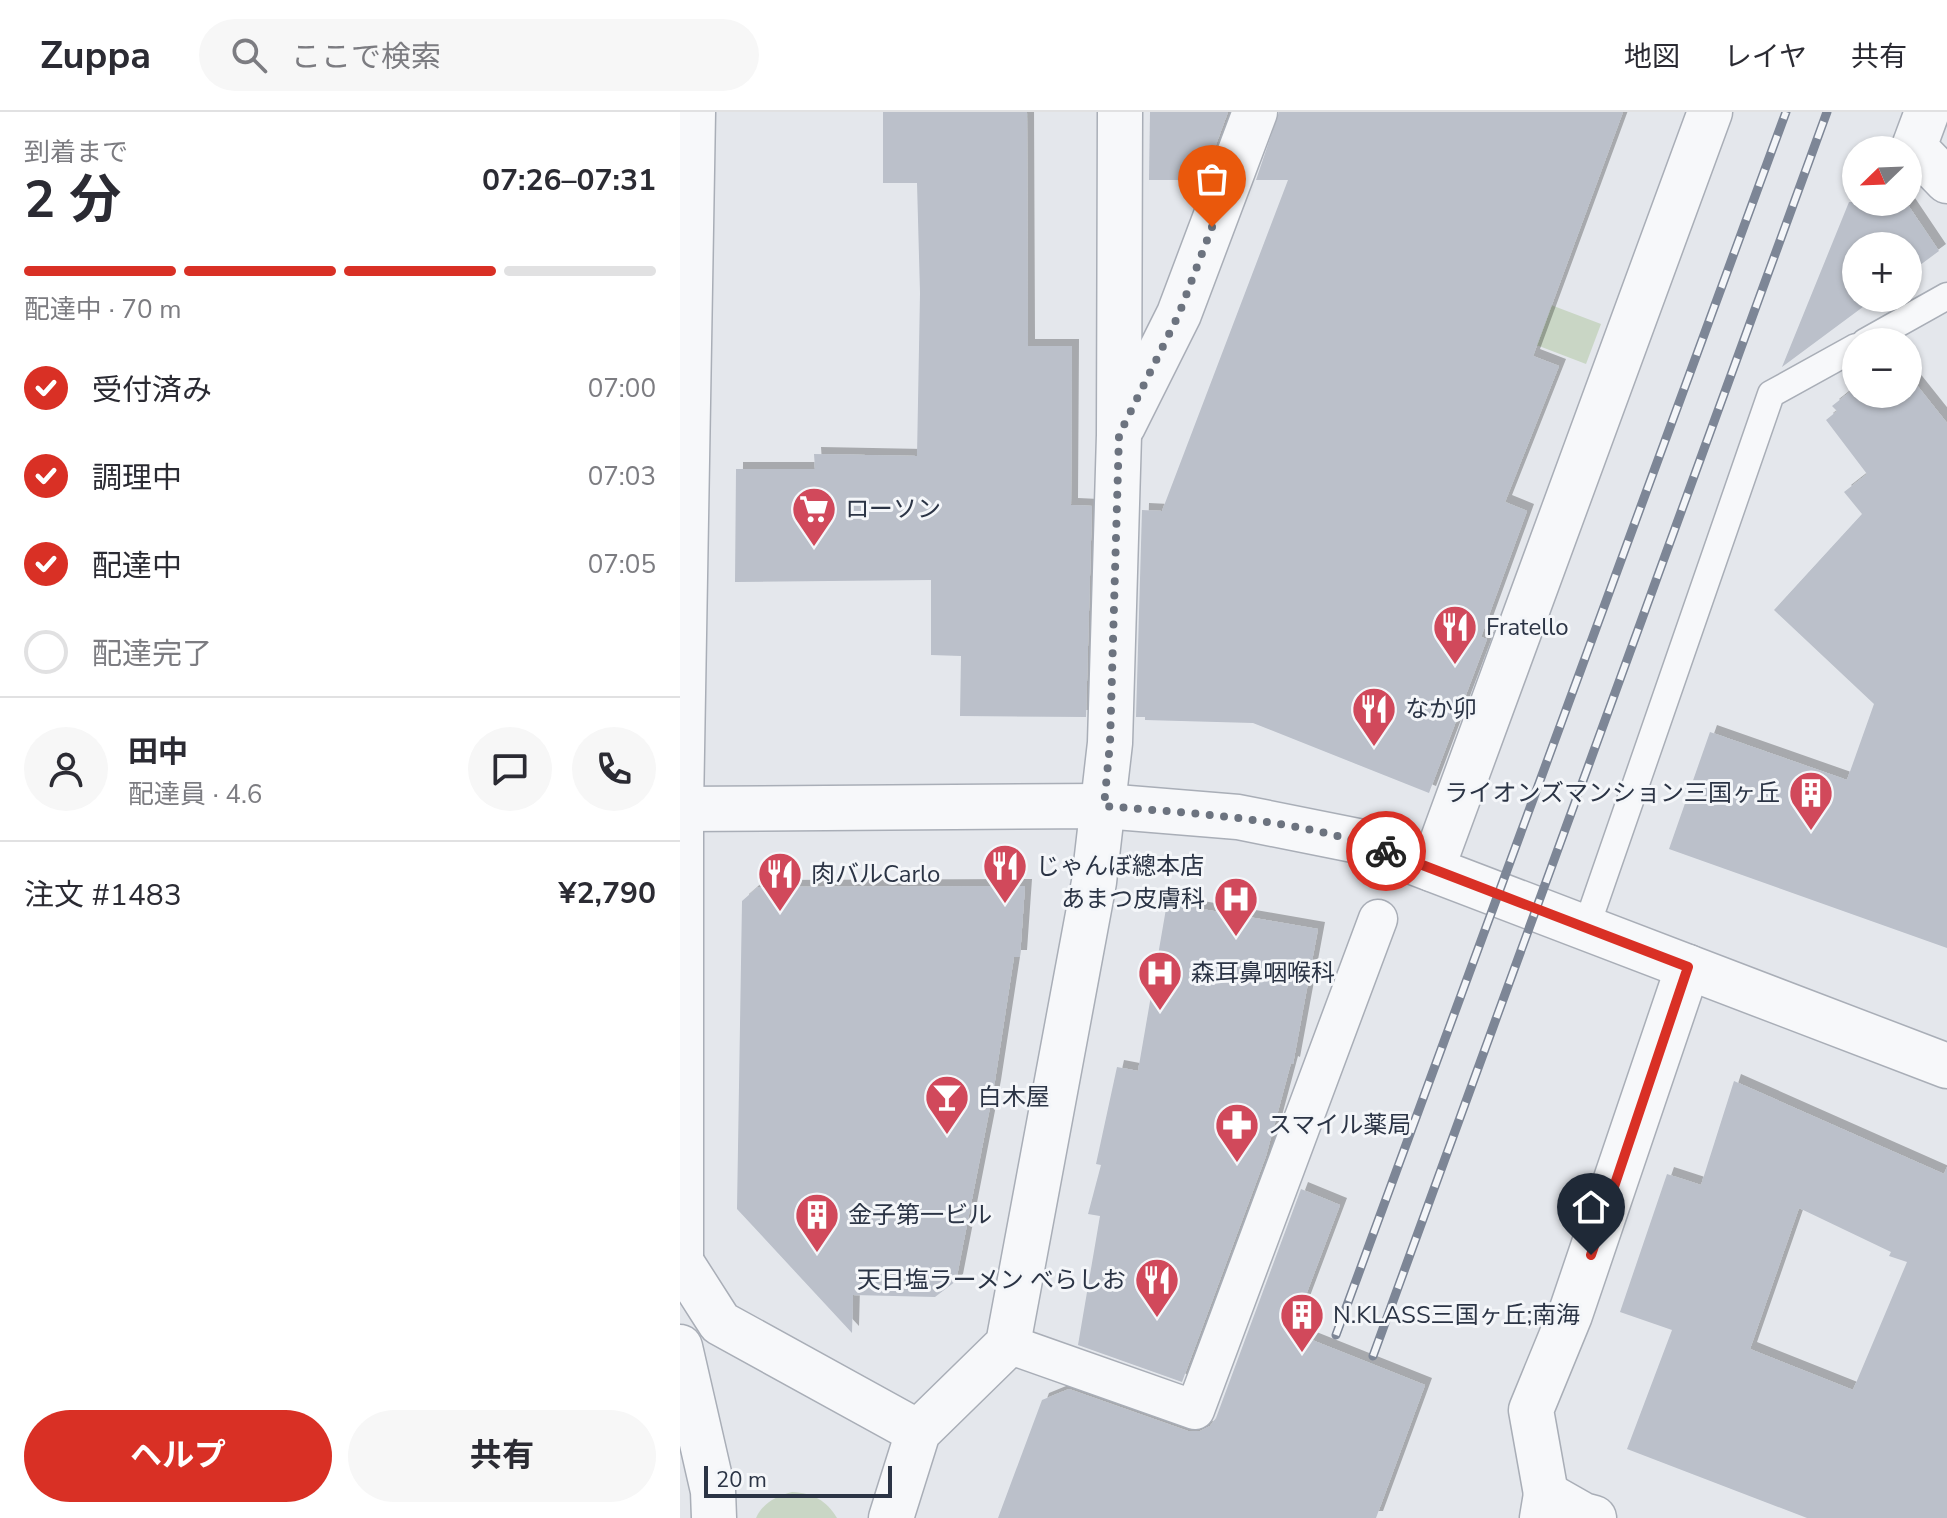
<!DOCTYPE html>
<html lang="ja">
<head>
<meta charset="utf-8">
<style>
	body { margin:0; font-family:"Nunito Sans","Noto Sans JP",sans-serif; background:#f7f7f7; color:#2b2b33; height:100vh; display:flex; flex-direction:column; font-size:30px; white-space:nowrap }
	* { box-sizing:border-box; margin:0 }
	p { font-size:26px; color:#7c7c81 }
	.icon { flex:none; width:44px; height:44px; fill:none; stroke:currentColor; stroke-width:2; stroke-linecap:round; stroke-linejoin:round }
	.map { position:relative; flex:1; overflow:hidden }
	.sheet { display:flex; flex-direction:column; background:#fff; width:680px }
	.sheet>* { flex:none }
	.needle { width:52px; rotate:247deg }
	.fabs { position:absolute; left:1162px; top:24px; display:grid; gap:16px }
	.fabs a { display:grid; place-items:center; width:80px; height:80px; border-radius:50%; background:#fff; box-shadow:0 2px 6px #0004; font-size:40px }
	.scale { position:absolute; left:24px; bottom:20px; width:188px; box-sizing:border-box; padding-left:8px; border:4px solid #2b3445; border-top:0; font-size:22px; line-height:28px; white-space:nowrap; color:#2b3445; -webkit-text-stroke:6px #f4f6f9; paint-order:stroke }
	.pin { position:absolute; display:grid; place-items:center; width:68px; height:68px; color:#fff; margin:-82px -34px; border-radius:50% 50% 50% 0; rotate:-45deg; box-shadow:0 0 8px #0007 }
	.pin .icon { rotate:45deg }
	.courier { position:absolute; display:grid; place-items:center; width:80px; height:80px; margin:-40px; border:6px solid #d93025; border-radius:50%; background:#fff; color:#222; box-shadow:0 2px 10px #0007 }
	.summary em { font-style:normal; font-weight:700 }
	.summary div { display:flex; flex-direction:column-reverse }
	.summary { display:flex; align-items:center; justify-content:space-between; height:136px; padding:0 24px }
	h1 { font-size:52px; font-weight:700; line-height:60px }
	.bar { display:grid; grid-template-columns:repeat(4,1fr); gap:12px 8px; align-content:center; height:96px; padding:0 24px }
	.bar i { height:10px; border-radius:6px; background:#e1e1e2 }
	.bar .current { background:#d93025 }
	.bar p { grid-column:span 4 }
	.line { display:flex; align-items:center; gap:20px; padding:0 24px; border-top:2px solid #e1e1e2 }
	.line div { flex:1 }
	.round { display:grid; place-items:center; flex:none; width:84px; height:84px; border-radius:42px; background:#f7f7f7 }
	ol { padding:0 24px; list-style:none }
	li { display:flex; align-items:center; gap:24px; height:88px }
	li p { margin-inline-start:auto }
	li .icon { padding:8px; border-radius:50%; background:#d93025; color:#fff; stroke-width:4 }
	li:last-child { color:#7c7c81 }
	li i { width:44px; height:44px; border:4px solid #e1e1e2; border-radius:50% }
	.cta { display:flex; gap:16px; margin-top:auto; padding:16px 24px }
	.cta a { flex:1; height:92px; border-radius:48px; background:#d93025; color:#fff; font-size:32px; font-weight:700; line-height:92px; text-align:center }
	.cta a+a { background:#f7f7f7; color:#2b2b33 }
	header { display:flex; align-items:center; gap:48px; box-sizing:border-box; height:112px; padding:0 40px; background:#fff; border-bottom:2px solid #e1e1e2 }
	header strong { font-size:38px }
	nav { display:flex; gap:44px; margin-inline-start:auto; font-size:28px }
	.search { width:560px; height:72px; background:#f7f7f7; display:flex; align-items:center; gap:20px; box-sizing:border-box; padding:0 28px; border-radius:44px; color:#7c7c81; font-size:30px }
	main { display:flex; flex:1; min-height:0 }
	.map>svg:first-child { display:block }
</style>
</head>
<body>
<header>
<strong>Zuppa</strong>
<div class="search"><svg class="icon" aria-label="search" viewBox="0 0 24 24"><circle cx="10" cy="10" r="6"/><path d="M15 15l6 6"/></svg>ここで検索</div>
<nav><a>地図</a><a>レイヤ</a><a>共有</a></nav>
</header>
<main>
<section class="sheet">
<div class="summary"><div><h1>2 分</h1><p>到着まで</p></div><em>07:26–07:31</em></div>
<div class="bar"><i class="current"></i><i class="current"></i><i class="current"></i><i></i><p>配達中 · 70 m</p></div>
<ol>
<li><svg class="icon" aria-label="check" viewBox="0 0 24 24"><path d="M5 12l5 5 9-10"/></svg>受付済み<p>07:00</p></li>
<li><svg class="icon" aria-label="check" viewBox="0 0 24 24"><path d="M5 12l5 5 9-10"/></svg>調理中<p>07:03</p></li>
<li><svg class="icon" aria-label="check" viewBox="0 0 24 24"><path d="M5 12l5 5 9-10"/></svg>配達中<p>07:05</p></li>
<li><i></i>配達完了</li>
</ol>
<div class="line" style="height:144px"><a class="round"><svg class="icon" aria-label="person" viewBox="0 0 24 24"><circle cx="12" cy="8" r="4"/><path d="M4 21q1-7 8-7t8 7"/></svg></a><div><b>田中</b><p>配達員 · 4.6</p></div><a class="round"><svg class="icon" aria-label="chat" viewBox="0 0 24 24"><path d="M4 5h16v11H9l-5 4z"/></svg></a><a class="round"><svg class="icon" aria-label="phone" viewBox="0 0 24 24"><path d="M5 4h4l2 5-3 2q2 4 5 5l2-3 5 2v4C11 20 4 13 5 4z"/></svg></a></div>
<div class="line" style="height:104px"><div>注文 #1483</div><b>¥2,790</b></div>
<div class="cta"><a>ヘルプ</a><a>共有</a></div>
</section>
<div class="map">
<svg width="1267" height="1406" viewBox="0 0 1267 1406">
	<defs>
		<filter id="shadow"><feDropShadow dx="7" dy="-7" stdDeviation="0" flood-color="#0004"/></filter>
	</defs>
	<rect width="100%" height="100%" fill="#e4e7ec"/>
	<g fill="#c9d6c5">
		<path d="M 779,158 L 921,212 L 906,252 L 765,198 Z"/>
		<path d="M 112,1380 C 133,1381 146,1388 157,1406 L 76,1406 C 83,1391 96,1384 112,1380 Z"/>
	</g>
	<g fill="#bbc0ca" fill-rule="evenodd" filter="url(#shadow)">
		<path d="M 203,0 L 347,0 L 348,234 L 392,234 L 391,393 L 412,394 L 406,605 L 280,604 L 281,544 L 251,543 L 251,468 L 55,470 L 56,357 L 135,357 L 134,342 L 237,344 L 240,181 L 237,71 L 203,71 Z"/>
		<path d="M 470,0 L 548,0 L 523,68 L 469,68 Z"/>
		<path d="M 599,0 L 943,0 L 853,244 L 879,254 L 825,390 L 847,399 L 801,525 L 807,527 L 749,681 L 573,611 L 465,608 L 465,605 L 456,605 L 462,398 L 482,399 L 608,68 L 576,68 Z"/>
		<path d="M 1169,90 L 1226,90 L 1259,139 L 1228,162 L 1228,134 L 1176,134 L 1176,186 L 1195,186 L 1102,255 Z"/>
		<path d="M 1228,262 L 1267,311 L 1267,836 L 989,737 L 1030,620 L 1167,668 L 1194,592 L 1094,498 L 1182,402 L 1164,380 L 1187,362 L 1146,308 L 1157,299 L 1152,294 L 1176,275 L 1176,282 L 1228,282 Z"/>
		<path d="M 345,774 L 340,845 L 334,845 L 314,975 L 276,1169 L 255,1185 L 173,1183 L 172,1221 L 57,1097 L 62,789 L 78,775 Z"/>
		<path d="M 487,791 L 638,817 L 613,952 L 611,951 L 586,1044 L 502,1270 L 398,1233 L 420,1104 L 408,1102 L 421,1053 L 416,1052 L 437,955 L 458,959 Z"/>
		<path d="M 1054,969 L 1264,1062 L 1267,1055 L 1267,1406 L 1127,1406 L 947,1337 L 992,1218 L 940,1200 L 987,1062 L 1021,1073 ZM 1119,1096 L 1211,1140 L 1209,1144 L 1227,1150 L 1173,1278 L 1070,1237 Z"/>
		<path d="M 621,1077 L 660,1093 L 612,1220 L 745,1273 L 696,1406 L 318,1406 L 362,1288 L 389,1277 L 508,1319 L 520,1319 L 530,1314 L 536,1306 Z"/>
	</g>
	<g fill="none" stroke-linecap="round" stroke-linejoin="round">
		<g stroke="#a9aeb7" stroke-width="29">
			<g id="service">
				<path d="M 1185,230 L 1267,184"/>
				<path d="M 906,816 L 1091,282 L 1176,235"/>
			</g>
		</g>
		<g stroke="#a9aeb7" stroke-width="41">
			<path id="pedestrian" d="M 328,1232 L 515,1298 L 698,807"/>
		</g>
		<g stroke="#a9aeb7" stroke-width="47">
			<g id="minor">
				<path d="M 1247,0 L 1234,35 L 1267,69"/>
				<path d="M 443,314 L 499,202 L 575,0"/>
				<path d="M 1,697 L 13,0"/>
				<path d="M 752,757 L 1030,0"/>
				<path d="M 1,1150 L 40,1211 L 238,1320"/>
				<path d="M 0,1235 L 33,1379 L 34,1406"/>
				<path d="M 211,1406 L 238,1320 L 328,1232 L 414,770 L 430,631 L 439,323 L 440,0"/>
				<path d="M 862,1406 L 866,1382 L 903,1403 L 914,1406"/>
			</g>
		</g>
		<g stroke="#a9aeb7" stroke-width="47">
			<g id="tertiary">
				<path d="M 0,697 L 424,694 L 558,705 L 678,729 L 1267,954"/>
				<path d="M 1,1150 L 1,697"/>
				<path d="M 866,1382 L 851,1298 L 890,1203 L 1008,855"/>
			</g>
		</g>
		<use href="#service" stroke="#f7f8fa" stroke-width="26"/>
		<use href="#pedestrian" stroke="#f7f8fa" stroke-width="38"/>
		<use href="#minor" stroke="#f7f8fa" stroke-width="44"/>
		<use href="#tertiary" stroke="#f7f8fa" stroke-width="44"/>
		<g stroke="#7d8696" stroke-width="9">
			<g id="rail">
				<path d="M 656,1223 L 1106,0"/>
				<path d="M 693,1244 L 1147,0"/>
			</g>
		</g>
		<use href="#rail" stroke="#f4f6f9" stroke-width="6" stroke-dasharray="18" stroke-linecap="butt"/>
	</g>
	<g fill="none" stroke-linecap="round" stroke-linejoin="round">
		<path stroke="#6c737f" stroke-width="8" stroke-dasharray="0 14.4" d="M 532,115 L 499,202 L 439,323 L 430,631 L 424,694 C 518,702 616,706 706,739"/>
		<path stroke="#d93025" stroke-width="10" d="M 706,739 L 1008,855 L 911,1143"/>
	</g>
	<defs>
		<g id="supermarket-pin" transform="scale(2.3)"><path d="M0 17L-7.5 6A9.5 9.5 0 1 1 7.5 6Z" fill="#d1495b" stroke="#f4f6f9"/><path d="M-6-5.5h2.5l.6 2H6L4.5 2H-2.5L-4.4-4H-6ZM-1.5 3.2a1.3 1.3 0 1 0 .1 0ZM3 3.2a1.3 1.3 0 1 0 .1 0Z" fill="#fff"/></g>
		<g id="restaurant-pin" transform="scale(2.3)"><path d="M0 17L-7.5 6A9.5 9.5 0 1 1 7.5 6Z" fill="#d1495b" stroke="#f4f6f9"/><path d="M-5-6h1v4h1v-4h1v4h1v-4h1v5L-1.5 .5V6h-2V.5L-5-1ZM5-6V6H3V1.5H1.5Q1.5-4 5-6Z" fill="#fff"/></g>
		<g id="building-pin" transform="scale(2.3)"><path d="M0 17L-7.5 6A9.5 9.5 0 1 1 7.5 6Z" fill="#d1495b" stroke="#f4f6f9"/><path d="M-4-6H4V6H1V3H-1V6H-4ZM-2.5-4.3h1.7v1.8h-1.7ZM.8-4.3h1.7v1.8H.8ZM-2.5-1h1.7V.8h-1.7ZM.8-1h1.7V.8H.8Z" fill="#fff"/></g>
		<g id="hospital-pin" transform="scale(2.3)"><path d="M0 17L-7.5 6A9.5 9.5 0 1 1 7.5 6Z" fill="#d1495b" stroke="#f4f6f9"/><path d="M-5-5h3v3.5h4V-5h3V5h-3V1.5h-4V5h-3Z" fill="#fff"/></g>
		<g id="bar-pin" transform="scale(2.3)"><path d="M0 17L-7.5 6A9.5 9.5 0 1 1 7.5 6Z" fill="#d1495b" stroke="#f4f6f9"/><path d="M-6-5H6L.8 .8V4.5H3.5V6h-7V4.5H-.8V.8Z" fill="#fff"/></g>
		<g id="pharmacy-pin" transform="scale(2.3)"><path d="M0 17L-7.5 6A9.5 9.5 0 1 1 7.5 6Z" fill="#d1495b" stroke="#f4f6f9"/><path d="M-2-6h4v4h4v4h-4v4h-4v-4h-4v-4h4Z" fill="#fff"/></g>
	</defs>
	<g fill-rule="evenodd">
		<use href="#supermarket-pin" x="134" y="397"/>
		<use href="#restaurant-pin" x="775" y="515"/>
		<use href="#restaurant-pin" x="694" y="597"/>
		<use href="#building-pin" x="1131" y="681"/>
		<use href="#restaurant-pin" x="325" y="754"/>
		<use href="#restaurant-pin" x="100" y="762"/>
		<use href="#hospital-pin" x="556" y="787"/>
		<use href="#hospital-pin" x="480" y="861"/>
		<use href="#bar-pin" x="267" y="985"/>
		<use href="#pharmacy-pin" x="557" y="1013"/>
		<use href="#building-pin" x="137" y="1103"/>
		<use href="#restaurant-pin" x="477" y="1168"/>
		<use href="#building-pin" x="622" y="1203"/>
	</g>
	<g text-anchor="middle" stroke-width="6" stroke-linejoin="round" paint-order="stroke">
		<g font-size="24" fill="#2b3445" stroke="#f4f6f9" text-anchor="start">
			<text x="165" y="405">ローソン</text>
			<text x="806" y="523">Fratello</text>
			<text x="725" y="605">なか卯</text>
			<text x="1100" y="689" text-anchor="end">ライオンズマンション三国ヶ丘</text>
			<text x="356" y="762">じゃんぼ總本店</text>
			<text x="131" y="770">肉バルCarlo</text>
			<text x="525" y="795" text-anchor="end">あまつ皮膚科</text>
			<text x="511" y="869">森耳鼻咽喉科</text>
			<text x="298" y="993">白木屋</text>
			<text x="588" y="1021">スマイル薬局</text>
			<text x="168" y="1111">金子第一ビル</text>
			<text x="446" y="1176" text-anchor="end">天日塩ラーメン べらしお</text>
			<text x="653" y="1211">N.KLASS三国ヶ丘;南海</text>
		</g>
	</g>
</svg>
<div class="fabs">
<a><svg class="needle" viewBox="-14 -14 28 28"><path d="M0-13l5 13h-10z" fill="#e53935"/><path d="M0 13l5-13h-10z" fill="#7c7c81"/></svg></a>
<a>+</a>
<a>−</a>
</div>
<div class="scale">20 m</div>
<div class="pin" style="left:532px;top:115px;background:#ea580c"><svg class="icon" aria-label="bag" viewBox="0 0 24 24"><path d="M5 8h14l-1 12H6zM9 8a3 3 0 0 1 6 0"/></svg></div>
<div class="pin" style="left:911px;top:1143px;background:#1f2937"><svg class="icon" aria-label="home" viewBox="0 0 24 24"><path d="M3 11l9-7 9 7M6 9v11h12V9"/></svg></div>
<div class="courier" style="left:706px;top:739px"><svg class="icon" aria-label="bike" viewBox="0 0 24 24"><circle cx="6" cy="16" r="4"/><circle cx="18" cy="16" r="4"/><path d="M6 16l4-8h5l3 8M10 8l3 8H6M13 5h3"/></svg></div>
</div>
</main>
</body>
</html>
